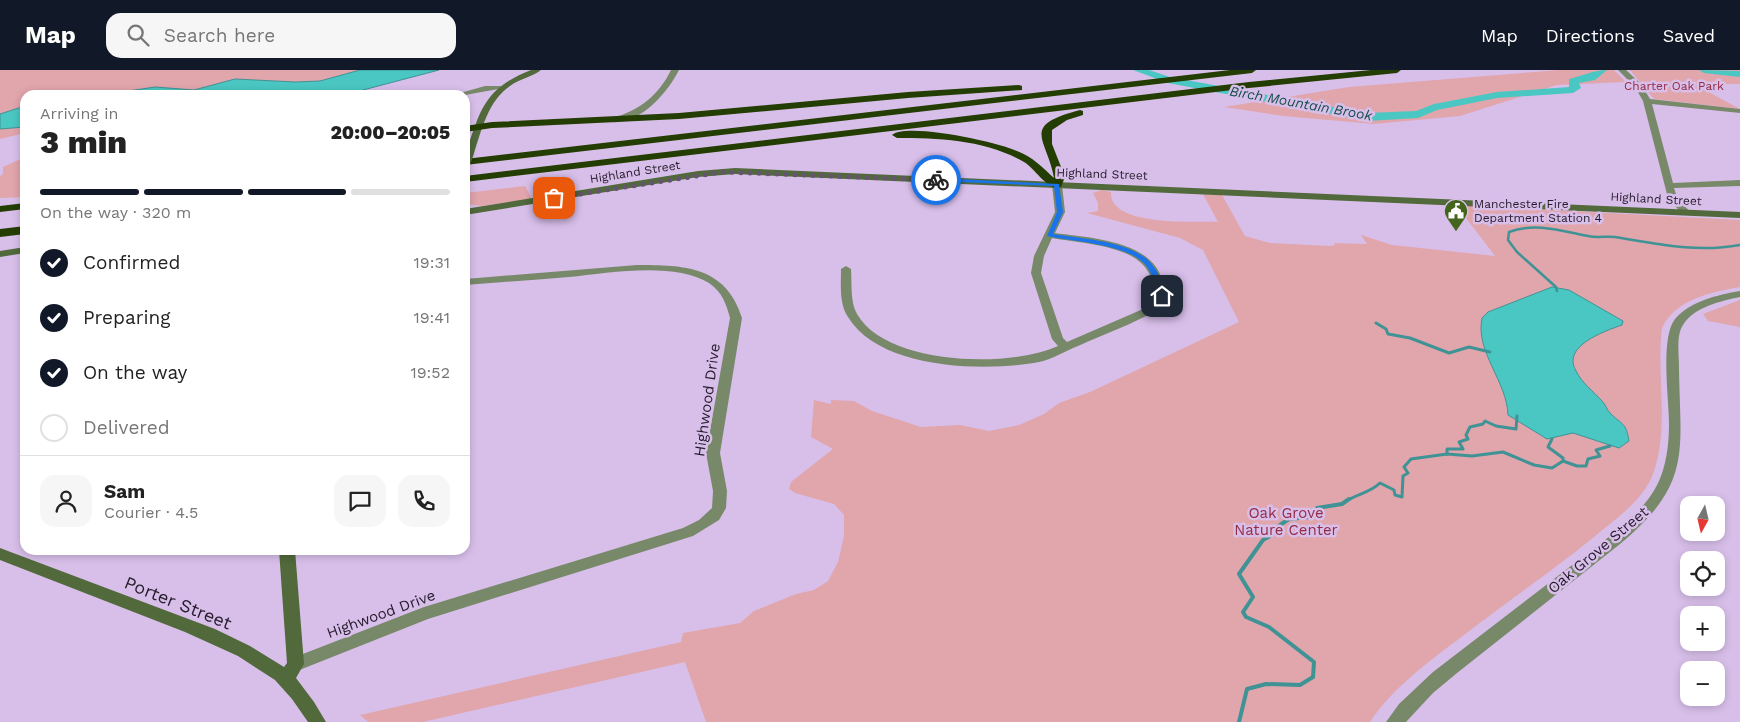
<!DOCTYPE html>
<html lang="en">
<head>
<meta charset="utf-8">
<style>
	body { margin:0; font-family:"Work Sans",sans-serif; background:#f6f6f6; color:#222; height:100vh; display:flex; flex-direction:column; font-size:19px; white-space:nowrap }
	* { box-sizing:border-box; margin:0 }
	p { font-size:16px; color:#767676 }
	.icon { flex:none; width:28px; height:28px; fill:none; stroke:currentColor; stroke-width:2; stroke-linecap:round; stroke-linejoin:round }
	.map { position:relative; flex:1; overflow:hidden }
	.panel { position:absolute; left:20px; top:20px; width:450px; height:465px; display:flex; flex-direction:column; background:#fff; border-radius:15px; box-shadow:0 2px 8px #0003 }
	.panel>* { flex:none }
	.needle { width:32px; rotate:188deg }
	.controls { position:absolute; left:1680px; top:426px; display:grid; gap:10px }
	.controls a { display:grid; place-items:center; width:45px; height:45px; border-radius:10px; background:#fff; box-shadow:0 2px 8px #0003; font-size:25px }
	.pin { position:absolute; display:grid; place-items:center; width:42px; height:42px; color:#fff; margin:-21px; border-radius:10px; box-shadow:0 2px 8px #0006 }
	.courier { position:absolute; display:grid; place-items:center; width:50px; height:50px; margin:-25px; border:4px solid #1a73e8; border-radius:50%; background:#fff; color:#222; box-shadow:0 1px 6px #0007 }
	.summary em { font-style:normal; font-weight:800 }
	.summary div { display:flex; flex-direction:column-reverse }
	.summary { display:flex; align-items:center; justify-content:space-between; height:85px; padding:0 20px }
	h1 { font-size:32px; font-weight:800; line-height:38px }
	.bar { display:grid; grid-template-columns:repeat(4,1fr); gap:8px 5px; align-content:center; height:60px; padding:0 20px }
	.bar i { height:6px; border-radius:4px; background:#e0e0e0 }
	.bar .selected { background:#111827 }
	.bar p { grid-column:span 4 }
	.line { display:flex; align-items:center; gap:12px; padding:0 20px; border-top:1px solid #e0e0e0 }
	.line div { flex:1 }
	.round { display:grid; place-items:center; flex:none; width:52px; height:52px; border-radius:15px; background:#f6f6f6 }
	ol { padding:0 20px; list-style:none }
	li { display:flex; align-items:center; gap:15px; height:55px }
	li p { margin-inline-start:auto }
	li .icon { padding:5px; border-radius:50%; background:#111827; color:#fff; stroke-width:4 }
	li:last-child { color:#767676 }
	li i { width:28px; height:28px; border:2px solid #e0e0e0; border-radius:50% }
	header { display:flex; align-items:center; gap:30px; box-sizing:border-box; height:70px; padding:0 25px; background:#111827; color:#fff }
	header strong { font-size:24px }
	nav { display:flex; gap:28px; margin-inline-start:auto; font-size:18px }
	.search { width:350px; height:45px; background:#f6f6f6; display:flex; align-items:center; gap:12px; box-sizing:border-box; padding:0 18px; border-radius:15px; color:#767676; font-size:19px }
	.map>svg:first-child { display:block }
</style>
</head>
<body>
<header>
<strong>Map</strong>
<div class="search"><svg class="icon" aria-label="search" viewBox="0 0 24 24"><circle cx="10" cy="10" r="6"/><path d="M15 15l6 6"/></svg>Search here</div>
<nav><a>Map</a><a>Directions</a><a>Saved</a></nav>
</header>
<div class="map">
<svg width="1740" height="652" viewBox="0 0 1740 652">
	<rect width="100%" height="100%" fill="#d8bfea"/>
	<g fill="#e1a5ac">
		<path d="M 0,0 L 439,0 L 344,25 L 25,25 L 25,63 L 0,69 Z"/>
		<path d="M 1559,0 L 1614,0 L 1626,12 L 1557,15 L 1460,46 L 1374,54 L 1283,46 L 1224,37 L 1349,17 Z"/>
		<path d="M 1630,0 L 1740,0 L 1740,14 L 1694,14 L 1740,39 L 1654,29 Z"/>
		<path d="M 25,87 L 25,127 L 0,128 L 0,106 L 3,104 L 3,97 Z"/>
		<path d="M 525,116 L 532,129 L 481,136 L 465,134 L 465,123 Z"/>
		<path d="M 1102,120 L 1111,122 C 1109,157 1195,151 1218,152 L 1203,124 L 1222,125 L 1245,166 L 1270,173 L 1330,176 L 1335,175 L 1334,173 L 1367,174 L 1361,165 L 1392,175 L 1495,186 L 1456,135 L 1740,150 L 1740,217 C 1711,222 1676,229 1662,258 C 1656,305 1670,358 1653,404 C 1643,431 1615,449 1594,467 C 1552,501 1507,532 1464,565 C 1431,590 1393,617 1370,652 L 706,652 L 685,592 L 423,652 L 368,652 L 360,645 L 681,572 L 683,563 L 740,553 L 754,541 L 796,524 L 814,520 L 828,511 L 838,492 L 844,466 L 844,445 L 834,434 L 795,423 L 789,419 L 791,412 L 833,379 L 811,367 L 814,330 L 831,334 L 831,330 L 854,331 L 872,341 L 921,357 L 960,355 L 989,361 L 1019,355 L 1044,344 L 1059,333 L 1090,322 L 1239,252 L 1203,180 L 1180,168 L 1087,143 L 1098,141 L 1098,133 L 1093,123 Z"/>
		<path d="M 1740,230 L 1740,257 L 1708,251 L 1703,244 Z"/>
	</g>
	<g fill="#4ac7c2" stroke="#3f9395">
		<path d="M 360,0 L 439,0 L 344,25 L 102,25 L 155,17 L 194,20 L 235,9 L 295,12 L 320,11 Z"/>
		<path d="M 25,36 L 25,57 L 0,59 L 0,44 Z"/>
		<path d="M 1552,217 L 1569,220 L 1623,251 L 1622,255 C 1605,261 1561,276 1576,301 C 1582,313 1593,321 1602,331 C 1606,335 1607,340 1610,343 C 1622,355 1626,352 1629,371 L 1619,378 L 1573,363 L 1547,369 L 1508,345 C 1507,311 1475,282 1482,248 L 1488,242 Z"/>
	</g>
	<g fill="none" stroke-linecap="round" stroke-linejoin="round">
		<path stroke="#3f9395" stroke-width="2.5" d="M 1557,221 L 1556,217 L 1517,182 L 1508,170 L 1509,162 C 1535,152 1562,161 1588,166 C 1597,168 1606,166 1615,167 C 1657,174 1697,183 1740,175"/>
		<g stroke="#3f9395" stroke-width="3">
			<path d="M 1376,253 L 1386,259 L 1388,264 L 1410,268 L 1449,283 L 1469,277 L 1490,282"/>
			<path d="M 1447,384 L 1447,379 L 1463,379 L 1459,372 L 1468,369 L 1466,365 L 1470,357 L 1483,354 L 1485,351 L 1496,356 L 1516,359 L 1517,346"/>
			<path d="M 1563,391 L 1577,396 L 1586,396 L 1588,389 L 1600,386 L 1596,380 L 1610,376"/>
			<path d="M 1348,430 C 1358,424 1371,422 1380,413 L 1394,420 L 1395,425 L 1402,427 L 1403,406 L 1408,403 L 1404,397 L 1411,389 L 1447,384 L 1472,386 L 1503,382 L 1534,395 L 1552,398 L 1563,391 L 1563,388 L 1548,377 L 1552,369"/>
		</g>
		<path stroke="#3f9395" stroke-width="4" d="M 1239,652 L 1247,619 L 1266,614 L 1300,615 L 1313,607 L 1314,592 L 1269,557 L 1246,547 L 1243,542 L 1253,527 L 1239,504 L 1263,470 L 1272,465 L 1280,455 L 1289,449 L 1310,447 L 1317,438 L 1342,434 L 1349,429"/>
		<g fill="#4ac7c2" fill-rule="evenodd">
			<path d="M 1133,0 L 1149,0 L 1170,7 L 1367,43 L 1416,41 L 1434,34 L 1497,22 L 1569,17 L 1569,9 C 1582,6 1594,0 1607,0 L 1595,10 L 1579,13 L 1581,18 L 1573,23 L 1497,28 L 1437,40 L 1418,48 L 1367,51 L 1168,13 Z"/>
			<path d="M 1699,0 L 1740,1 L 1740,7 L 1704,3 Z"/>
		</g>
		<g fill="#78896a" fill-rule="evenodd">
			<path d="M 671,0 L 679,0 C 668,22 640,55 612,52 L 612,48 C 639,41 659,25 671,0 Z"/>
			<path d="M 1618,0 L 1626,0 L 1641,14 L 1650,29 L 1740,39 L 1740,43 L 1652,34 L 1673,113 L 1740,110 L 1740,116 L 1674,118 L 1677,127 L 1690,142 L 1688,144 L 1682,144 L 1668,128 L 1643,31 L 1635,17 Z"/>
			<path d="M 485,16 L 500,16 L 504,18 L 465,25 L 453,25 Z"/>
			<path d="M 1057,112 L 1062,115 L 1065,142 L 1055,163 C 1085,167 1137,170 1156,197 C 1162,205 1163,216 1166,226 L 1158,240 C 1132,254 1105,264 1078,276 C 1065,281 1053,289 1039,292 C 986,302 880,300 848,247 C 839,234 841,215 841,199 L 846,196 L 851,199 C 852,213 850,232 857,244 C 887,296 1011,298 1058,276 L 1052,269 L 1031,203 L 1034,186 L 1055,142 L 1052,115 ZM 1052,168 C 1079,173 1132,175 1147,200 C 1152,207 1153,218 1156,226 L 1150,236 L 1067,272 L 1063,268 L 1041,203 L 1044,186 Z"/>
			<path d="M 637,195 C 684,195 726,196 742,248 L 720,383 L 727,421 L 726,438 L 719,450 L 693,466 L 428,549 L 302,599 L 296,601 L 290,599 L 288,594 L 290,589 L 424,537 L 683,458 L 699,450 L 712,438 L 713,421 L 706,383 L 730,248 C 726,233 722,222 709,213 C 674,191 608,203 569,207 C 534,210 500,212 465,215 L 465,209 Z"/>
			<path d="M 1740,221 L 1740,227 C 1721,231 1694,237 1683,255 C 1676,265 1679,285 1679,297 C 1680,382 1693,413 1620,474 L 1457,603 L 1433,623 L 1406,652 L 1386,652 L 1399,634 L 1433,602 L 1610,466 C 1630,450 1652,431 1661,406 C 1667,390 1669,372 1669,354 C 1669,329 1660,268 1675,249 C 1691,231 1717,225 1740,221 Z"/>
		</g>
		<g fill="#51693b" fill-rule="evenodd">
			<path d="M 531,0 L 541,0 C 532,7 519,9 510,16 C 488,31 482,59 474,83 L 467,85 L 466,83 C 480,40 485,18 531,0 Z"/>
			<path d="M 735,98 L 1740,142 L 1740,148 L 735,104 L 698,107 L 465,145 L 465,139 L 698,101 Z"/>
			<path d="M 25,177 L 25,183 L 0,187 L 0,181 Z"/>
			<path d="M 0,478 L 215,559 L 250,576 L 284,597 L 287,593 L 279,480 L 295,480 L 304,594 L 296,608 L 314,632 L 326,652 L 308,652 L 292,629 L 275,610 L 238,586 L 185,562 L 0,490 Z"/>
		</g>
		<g fill="#243d02" fill-rule="evenodd">
			<path d="M 1230,0 L 1256,0 L 1252,3 L 465,95 L 465,89 Z"/>
			<path d="M 1371,0 L 1401,0 L 1397,3 L 1249,18 L 465,112 L 465,106 L 1249,12 Z"/>
			<path d="M 1019,15 L 1022,16 L 1022,20 L 908,28 L 679,49 L 492,58 L 465,62 L 465,56 L 492,52 L 679,43 L 908,22 Z"/>
			<path d="M 1080,40 L 1083,41 L 1083,45 L 1067,50 L 1052,60 L 1052,74 L 1065,107 L 1061,117 C 1047,121 1036,99 1024,92 C 986,70 940,68 897,68 L 892,65 C 906,52 998,72 1017,81 C 1033,87 1042,97 1054,108 C 1047,68 1019,56 1080,40 Z"/>
			<path d="M 25,133 L 25,139 L 0,142 L 0,136 Z"/>
			<path d="M 25,156 L 25,164 L 0,167 L 0,159 Z"/>
		</g>
		<path stroke="#51693b" stroke-width="8" d="M 465,97 L 470,83"/>
	</g>
	<path fill="#1a73e8" d="M 936,108 L 1059,114 L 1063,142 L 1053,164 C 1082,169 1137,171 1154,197 C 1160,204 1162,217 1165,226 L 1162,228 L 1158,226 C 1155,217 1153,207 1149,200 C 1136,174 1073,172 1047,166 L 1057,142 L 1054,116 L 934,111 Z"/>
	<g fill="none" stroke-linecap="round" stroke-linejoin="round">
		<path stroke="#64546e" stroke-width="5" stroke-dasharray="0 9" d="M 554,128 L 723,102 L 936,110"/>
	</g>
	<defs>
		<g id="civic-pin" transform="scale(1.25)"><path d="M0 17L-7.5 6A9.5 9.5 0 1 1 7.5 6Z" fill="#43651c" stroke="#d8bfea"/><path d="M-.6-6.5H3V-4.5H.6V-3L4-1V1h2V6H-6V1h2V-1L-.6-3ZM-1.2 2.5V6h2.4V2.5Z" fill="#fff"/></g>
	</defs>
	<g fill-rule="evenodd">
		<use href="#civic-pin" x="1456" y="141"/>
	</g>
	<g text-anchor="middle" stroke-width="5" stroke-linejoin="round" paint-order="stroke">
		<g font-size="12" fill="#952c44" stroke="#d8bfea">
			<text x="1674" y="20">Charter Oak Park</text>
		</g>
		<g font-size="12" fill="#251b2b" stroke="#d8bfea">
			<text transform="translate(635 102) rotate(-9)" y="4">Highland Street</text>
			<text transform="translate(1102 104) rotate(2)" y="4">Highland Street</text>
			<text transform="translate(1656 129) rotate(3)" y="4">Highland Street</text>
		</g>
		<g font-size="12" fill="#251b2b" stroke="#d8bfea" text-anchor="start">
			<text x="1474" y="138">Manchester Fire<tspan x="1474" dy="14">Department Station 4</tspan></text>
		</g>
		<g font-size="14" font-style="italic" fill="#164c4a" stroke="#d8bfea">
			<text transform="translate(1301 33) rotate(10)" y="5">Birch Mountain Brook</text>
		</g>
		<g font-size="15" fill="#251b2b" stroke="#d8bfea">
			<text transform="translate(707 330) rotate(-82)" y="5">Highwood Drive</text>
			<text transform="translate(1598 480) rotate(-40)" y="5">Oak Grove Street</text>
			<text transform="translate(381 544) rotate(-20)" y="5">Highwood Drive</text>
		</g>
		<g font-size="15" fill="#952c44" stroke="#d8bfea">
			<text x="1286" y="448">Oak Grove<tspan x="1286" dy="17">Nature Center</tspan></text>
		</g>
		<g font-size="18" fill="#251b2b" stroke="#d8bfea">
			<text transform="translate(178 533) rotate(22)" y="6">Porter Street</text>
		</g>
	</g>
</svg>
<div class="controls">
<a><svg class="needle" viewBox="-14 -14 28 28"><path d="M0-13l5 13h-10z" fill="#e53935"/><path d="M0 13l5-13h-10z" fill="#767676"/></svg></a>
<a><svg class="icon" aria-label="locate" viewBox="0 0 24 24"><circle cx="12" cy="12" r="6"/><path d="M12 2v4M12 18v4M2 12h4M18 12h4"/></svg></a>
<a>+</a>
<a>−</a>
</div>
<div class="pin" style="left:554px;top:128px;background:#ea580c"><svg class="icon" aria-label="bag" viewBox="0 0 24 24"><path d="M5 8h14l-1 12H6zM9 8a3 3 0 0 1 6 0"/></svg></div>
<div class="pin" style="left:1162px;top:226px;background:#1f2937"><svg class="icon" aria-label="home" viewBox="0 0 24 24"><path d="M3 11l9-7 9 7M6 9v11h12V9"/></svg></div>
<div class="courier" style="left:936px;top:110px"><svg class="icon" aria-label="bike" viewBox="0 0 24 24"><circle cx="6" cy="16" r="4"/><circle cx="18" cy="16" r="4"/><path d="M6 16l4-8h5l3 8M10 8l3 8H6M13 5h3"/></svg></div>
<section class="panel">
<div class="summary"><div><h1>3 min</h1><p>Arriving in</p></div><em>20:00–20:05</em></div>
<div class="bar"><i class="selected"></i><i class="selected"></i><i class="selected"></i><i></i><p>On the way · 320 m</p></div>
<ol>
<li><svg class="icon" aria-label="check" viewBox="0 0 24 24"><path d="M5 12l5 5 9-10"/></svg>Confirmed<p>19:31</p></li>
<li><svg class="icon" aria-label="check" viewBox="0 0 24 24"><path d="M5 12l5 5 9-10"/></svg>Preparing<p>19:41</p></li>
<li><svg class="icon" aria-label="check" viewBox="0 0 24 24"><path d="M5 12l5 5 9-10"/></svg>On the way<p>19:52</p></li>
<li><i></i>Delivered</li>
</ol>
<div class="line" style="height:90px"><a class="round"><svg class="icon" aria-label="person" viewBox="0 0 24 24"><circle cx="12" cy="8" r="4"/><path d="M4 21q1-7 8-7t8 7"/></svg></a><div><b>Sam</b><p>Courier · 4.5</p></div><a class="round"><svg class="icon" aria-label="chat" viewBox="0 0 24 24"><path d="M4 5h16v11H9l-5 4z"/></svg></a><a class="round"><svg class="icon" aria-label="phone" viewBox="0 0 24 24"><path d="M5 4h4l2 5-3 2q2 4 5 5l2-3 5 2v4C11 20 4 13 5 4z"/></svg></a></div>
</section>
</div>
</body>
</html>
